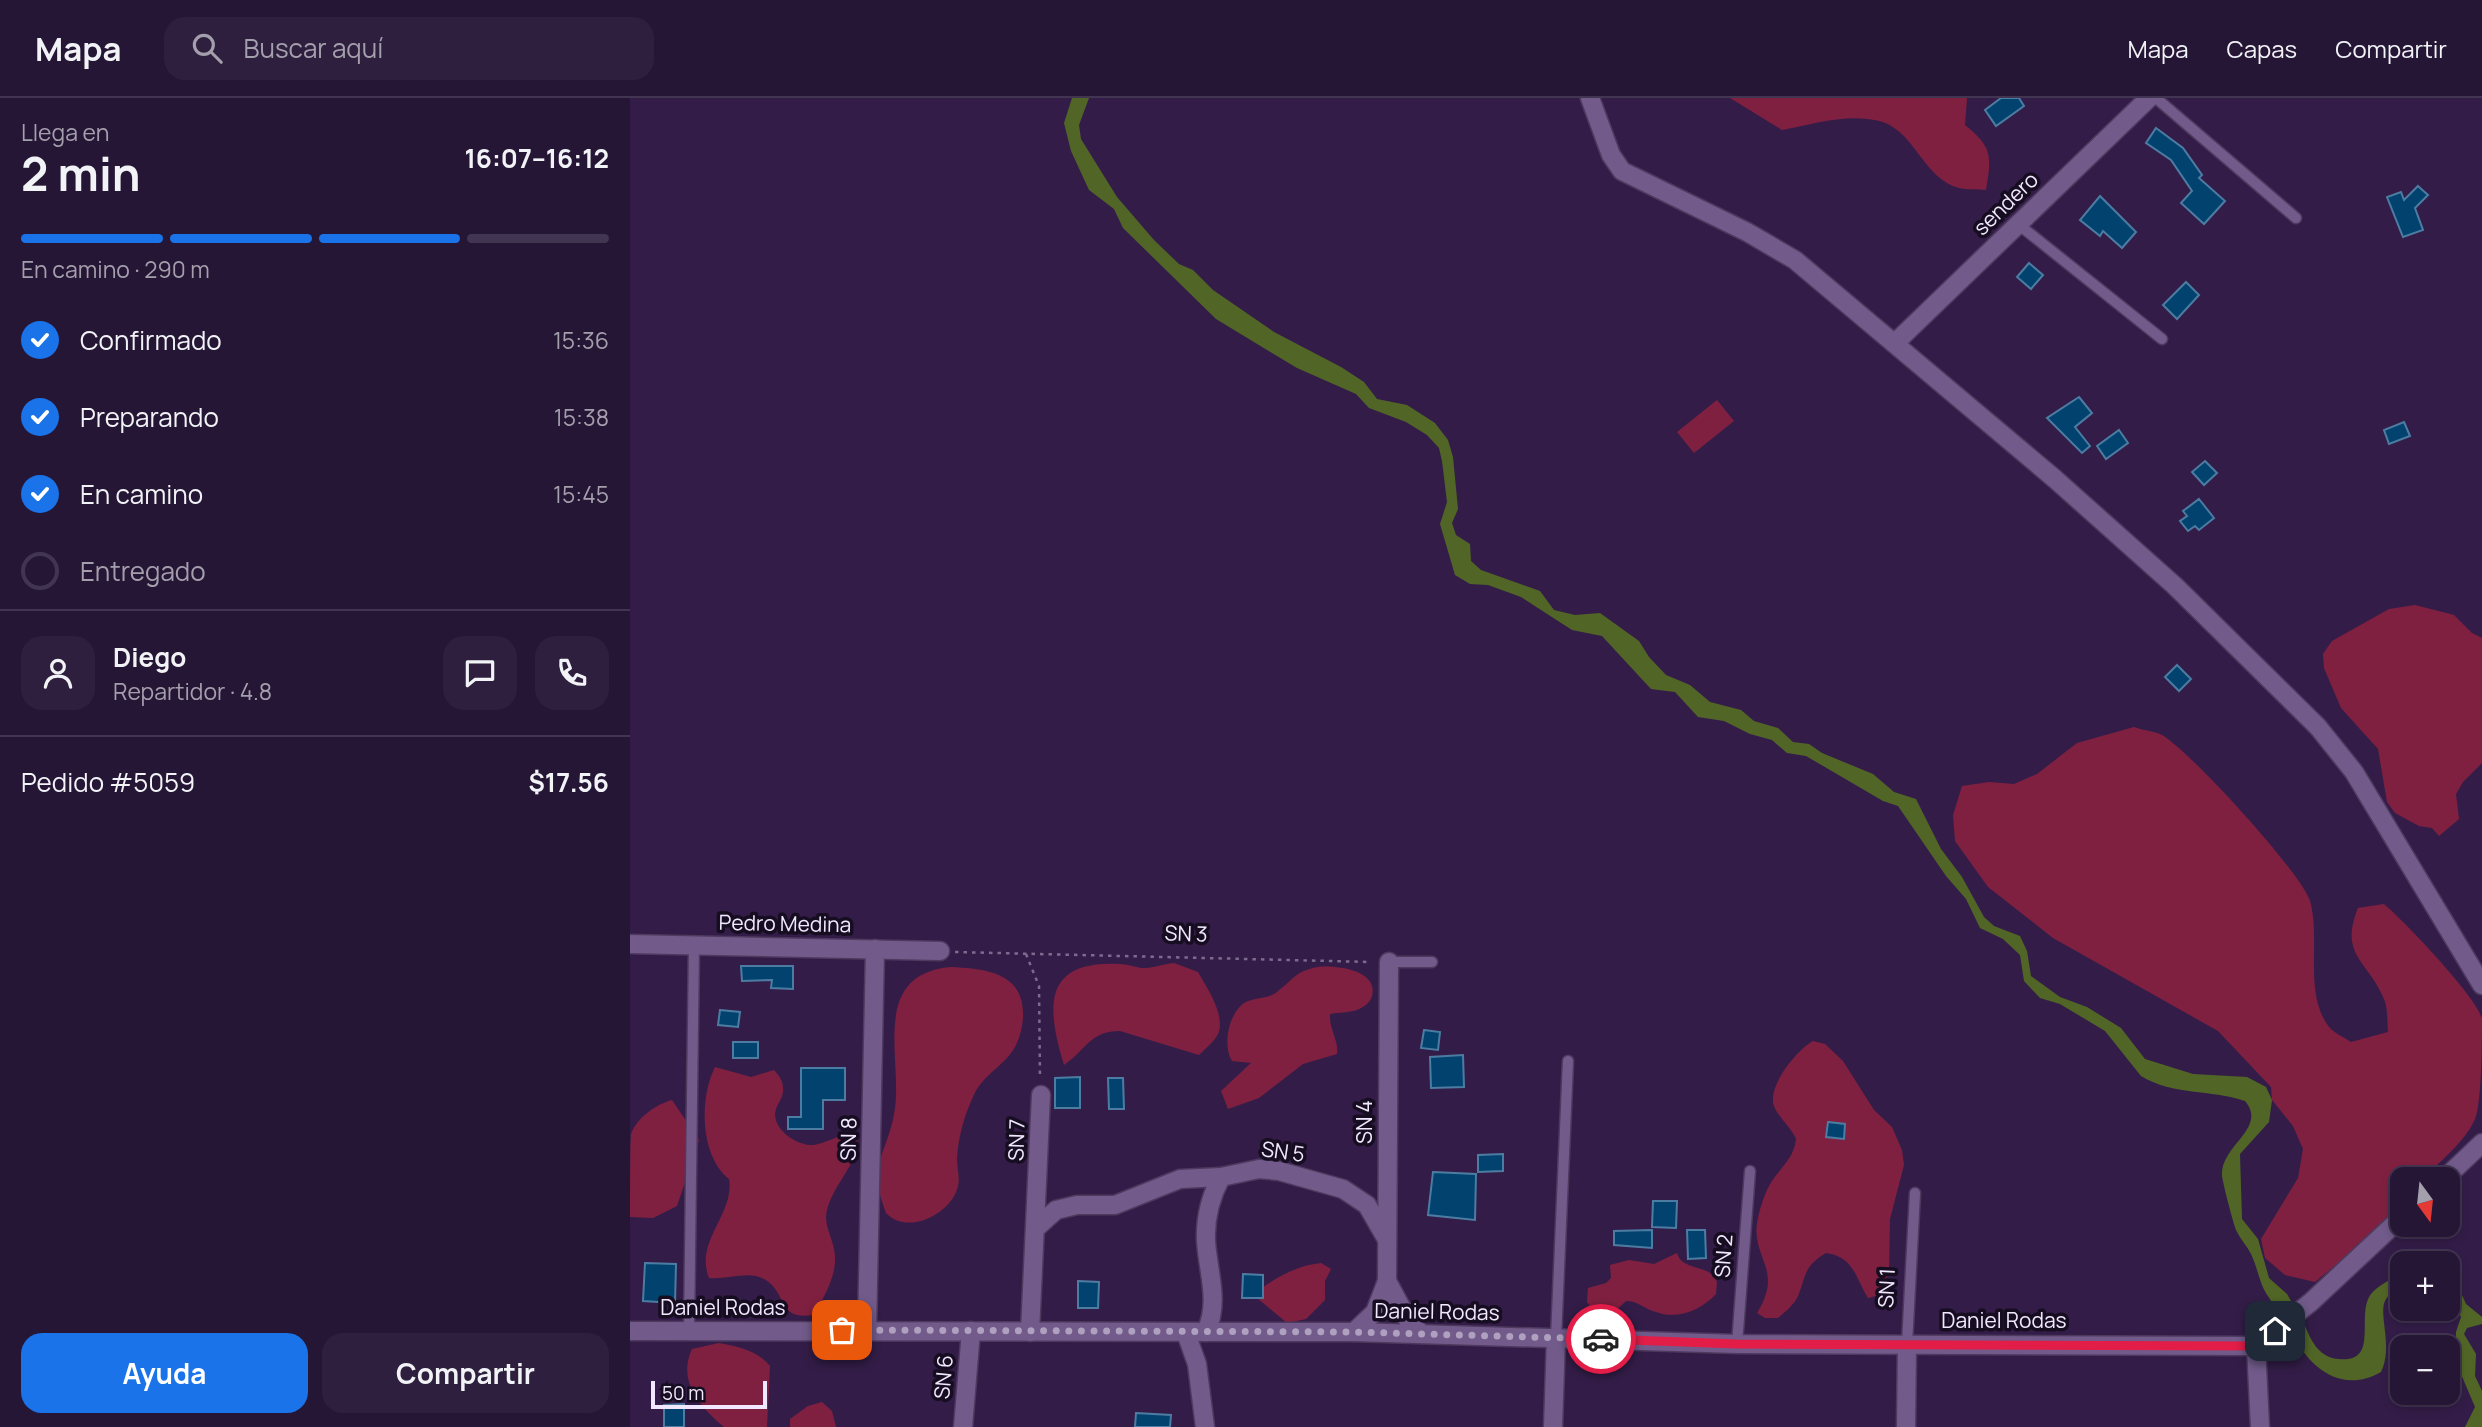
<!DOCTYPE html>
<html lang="es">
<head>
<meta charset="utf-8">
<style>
	body { margin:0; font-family:Manrope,sans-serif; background:#2e1f3e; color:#f1f3f6; height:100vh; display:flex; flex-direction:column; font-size:26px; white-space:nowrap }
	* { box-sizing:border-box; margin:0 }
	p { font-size:23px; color:#a49fad }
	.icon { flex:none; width:38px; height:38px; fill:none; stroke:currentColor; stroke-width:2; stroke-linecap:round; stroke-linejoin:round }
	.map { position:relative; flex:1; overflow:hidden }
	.sheet { display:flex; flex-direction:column; background:#261636; width:630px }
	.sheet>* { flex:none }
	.needle { width:46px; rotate:165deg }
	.tools { position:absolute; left:1760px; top:1069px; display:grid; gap:14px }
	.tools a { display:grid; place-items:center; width:70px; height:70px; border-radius:14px; background:#261636; box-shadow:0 4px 10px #0003,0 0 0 2px #423551; font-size:35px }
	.scale { position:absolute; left:21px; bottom:18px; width:116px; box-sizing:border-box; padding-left:7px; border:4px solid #f1e7fe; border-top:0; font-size:19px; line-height:24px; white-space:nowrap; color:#f1e7fe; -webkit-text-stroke:5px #160d20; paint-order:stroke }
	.pin { position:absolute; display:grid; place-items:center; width:60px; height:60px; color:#fff; margin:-30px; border-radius:14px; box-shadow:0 4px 10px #0006 }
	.courier { position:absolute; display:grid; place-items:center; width:70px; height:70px; margin:-35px; border:5px solid #e11d48; border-radius:50%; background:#fff; color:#222; box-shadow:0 2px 9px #0007 }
	.overview em { font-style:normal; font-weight:700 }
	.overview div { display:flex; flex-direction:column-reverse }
	.overview { display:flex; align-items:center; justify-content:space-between; height:119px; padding:0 21px }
	h1 { font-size:46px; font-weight:700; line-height:52px }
	.bar { display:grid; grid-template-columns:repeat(4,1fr); gap:10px 7px; align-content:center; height:84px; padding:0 21px }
	.bar i { height:9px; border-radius:5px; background:#423551 }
	.bar .current { background:#1a73e8 }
	.bar p { grid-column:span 4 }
	.line { display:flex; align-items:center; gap:18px; padding:0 21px; border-top:2px solid #423551 }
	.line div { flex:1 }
	.round { display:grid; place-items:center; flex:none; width:74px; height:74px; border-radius:21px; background:#2e1f3e }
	ol { padding:0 21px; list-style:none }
	li { display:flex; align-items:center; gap:21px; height:77px }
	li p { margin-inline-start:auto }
	li .icon { padding:7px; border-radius:50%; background:#1a73e8; color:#fff; stroke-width:4 }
	li:last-child { color:#a49fad }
	li i { width:38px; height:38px; border:4px solid #423551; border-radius:50% }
	.primary-button { display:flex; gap:14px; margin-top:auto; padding:14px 21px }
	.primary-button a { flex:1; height:80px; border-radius:21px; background:#1a73e8; color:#fff; font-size:28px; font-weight:700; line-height:80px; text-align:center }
	.primary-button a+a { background:#2e1f3e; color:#f1f3f6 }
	header { display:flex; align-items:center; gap:42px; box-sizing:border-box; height:98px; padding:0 35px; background:#261636; border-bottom:2px solid #423551 }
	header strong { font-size:33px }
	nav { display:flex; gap:38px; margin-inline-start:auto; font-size:24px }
	.search { width:490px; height:63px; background:#2e1f3e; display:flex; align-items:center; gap:18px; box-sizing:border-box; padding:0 24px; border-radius:21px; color:#a49fad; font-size:26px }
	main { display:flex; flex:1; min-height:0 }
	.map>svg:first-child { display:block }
</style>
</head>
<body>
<header>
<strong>Mapa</strong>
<div class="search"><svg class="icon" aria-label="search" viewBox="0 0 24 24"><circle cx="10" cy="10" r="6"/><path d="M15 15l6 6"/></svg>Buscar aquí</div>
<nav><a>Mapa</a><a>Capas</a><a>Compartir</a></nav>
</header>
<main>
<section class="sheet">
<div class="overview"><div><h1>2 min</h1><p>Llega en</p></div><em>16:07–16:12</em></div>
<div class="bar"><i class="current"></i><i class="current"></i><i class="current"></i><i></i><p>En camino · 290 m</p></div>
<ol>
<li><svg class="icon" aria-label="check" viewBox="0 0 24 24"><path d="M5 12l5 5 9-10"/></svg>Confirmado<p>15:36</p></li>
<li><svg class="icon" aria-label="check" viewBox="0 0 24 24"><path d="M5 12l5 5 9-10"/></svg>Preparando<p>15:38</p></li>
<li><svg class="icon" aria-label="check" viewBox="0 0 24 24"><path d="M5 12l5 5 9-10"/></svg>En camino<p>15:45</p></li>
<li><i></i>Entregado</li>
</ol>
<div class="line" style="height:126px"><a class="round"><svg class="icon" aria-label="person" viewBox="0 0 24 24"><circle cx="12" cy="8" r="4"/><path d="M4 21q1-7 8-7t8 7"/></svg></a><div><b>Diego</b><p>Repartidor · 4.8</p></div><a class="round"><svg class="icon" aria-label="chat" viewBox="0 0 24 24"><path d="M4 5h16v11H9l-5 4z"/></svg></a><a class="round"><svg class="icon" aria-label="phone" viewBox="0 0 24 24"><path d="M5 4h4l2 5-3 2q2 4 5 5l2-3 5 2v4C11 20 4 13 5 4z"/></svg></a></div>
<div class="line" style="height:91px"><div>Pedido #5059</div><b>$17.56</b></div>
<div class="primary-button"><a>Ayuda</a><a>Compartir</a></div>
</section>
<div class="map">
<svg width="1852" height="1329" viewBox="0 0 1852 1329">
	<rect width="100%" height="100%" fill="#331d48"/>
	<g fill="#802040">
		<path d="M 1100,0 L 1337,0 L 1335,27 C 1362,49 1362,57 1356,92 C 1348,91 1337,92 1329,90 C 1294,81 1286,36 1253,24 C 1221,14 1183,26 1152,32 Z"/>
		<path d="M 1087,302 L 1104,323 L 1064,355 L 1047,334 Z"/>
		<path d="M 1785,507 L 1824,517 L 1842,535 L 1852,540 L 1852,665 L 1833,684 L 1826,696 L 1829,721 L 1809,738 L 1802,730 L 1789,728 L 1765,715 L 1757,704 L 1748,651 L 1711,610 L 1694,570 L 1693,556 L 1702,543 L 1759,511 Z"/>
		<path d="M 1504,629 C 1512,632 1522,633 1530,636 C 1556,648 1673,777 1680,803 C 1691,841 1673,895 1699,929 C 1704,935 1715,940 1721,944 L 1758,934 C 1757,923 1758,910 1754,901 C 1737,861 1709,858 1728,810 L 1754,806 C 1776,825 1843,895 1852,920 C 1852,935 1852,1006 1845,1021 C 1835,1044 1810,1063 1793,1081 L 1773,1082 L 1773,1105 L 1768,1110 L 1728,1149 L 1685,1184 L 1655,1177 L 1635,1160 L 1631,1141 L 1668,1080 L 1673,1051 L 1663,1028 L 1642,1002 L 1641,989 L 1588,933 L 1423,840 L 1358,789 L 1325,743 L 1323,717 L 1332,688 L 1359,684 L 1384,686 L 1407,676 L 1447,645 Z"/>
		<path d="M 544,865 L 568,874 C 577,890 596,917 588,936 C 584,944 575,951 569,957 L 490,933 C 460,933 457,951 434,967 C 416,908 413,862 490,866 C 499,866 508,871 517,870 C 526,869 534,866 544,865 Z"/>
		<path d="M 321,869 C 358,871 395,875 393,920 C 392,932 389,944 381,955 C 369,971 351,979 343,999 C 334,1018 328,1040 327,1061 C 327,1070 330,1079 328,1088 C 322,1116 277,1138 256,1115 C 236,1064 259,1055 265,1010 C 272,959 240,876 321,869 Z"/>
		<path d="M 688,869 C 705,867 749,872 742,898 C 740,905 734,909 727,912 C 718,915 709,914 700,916 C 699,931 709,943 707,956 L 673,966 L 629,1000 L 598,1011 L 591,993 L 621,965 L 602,963 C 592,947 599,913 616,904 C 626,899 638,901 647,894 C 664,881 665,873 688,869 Z"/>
		<path d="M 1183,943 L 1195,946 L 1213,963 L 1244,1012 L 1262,1029 L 1272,1052 L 1274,1067 L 1260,1121 L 1259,1173 L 1250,1197 L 1238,1200 C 1225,1179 1224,1159 1196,1155 C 1173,1169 1177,1176 1168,1198 C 1164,1207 1155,1214 1148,1220 L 1135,1220 L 1127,1215 C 1154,1172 1122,1161 1127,1125 C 1129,1113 1135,1093 1142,1083 C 1152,1068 1164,1060 1166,1041 C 1161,1029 1148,1019 1144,1008 C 1137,988 1167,952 1183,943 Z"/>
		<path d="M 85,969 L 121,979 L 144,972 C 149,978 153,982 153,991 C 154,1000 146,1006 145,1016 C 145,1033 167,1048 184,1047 C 195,1045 208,1038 220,1035 L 229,1045 C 223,1072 198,1093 196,1119 C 196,1130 202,1140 204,1151 C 209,1174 195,1197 184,1217 C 146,1223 158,1194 134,1181 C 118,1172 97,1182 79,1180 C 64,1143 105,1116 99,1081 C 70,1058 69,1001 85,969 Z"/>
		<path d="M 42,1002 L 69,1042 L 47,1108 L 23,1120 L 0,1119 C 0,1102 0,1048 1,1036 C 7,1019 27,1006 42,1002 Z"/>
		<path d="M 1047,1155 C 1052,1174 1080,1165 1087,1184 L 1086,1196 C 1071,1212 1048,1222 1026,1214 C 1014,1211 1009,1203 996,1203 L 976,1222 L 974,1213 L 961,1210 L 957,1204 L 958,1190 L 976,1185 L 981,1180 L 980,1167 L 999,1162 L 1024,1166 Z"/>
		<path d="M 691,1165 L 701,1171 L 695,1183 L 695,1202 L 676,1221 L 657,1225 L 627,1200 L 627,1194 C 644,1180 668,1167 691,1165 Z"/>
		<path d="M 89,1245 C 109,1249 127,1252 140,1268 L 137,1329 L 94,1329 C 70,1309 47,1283 62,1251 Z"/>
		<path d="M 192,1304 L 202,1313 L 206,1329 L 160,1329 L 160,1321 L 178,1308 Z"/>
	</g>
	<g fill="#516626">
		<path d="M 442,0 L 459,0 L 449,27 L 451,41 L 487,99 L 524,142 L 549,166 L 563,172 L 583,192 L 644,234 L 711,269 L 734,284 L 747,301 L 777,307 L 805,325 L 818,342 L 823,359 L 828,411 L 822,425 L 826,437 L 840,446 L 841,463 L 851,472 L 910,493 L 924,512 L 945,517 L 970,515 L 1009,543 L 1019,559 L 1036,577 L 1060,587 L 1080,604 L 1111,612 L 1124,623 L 1148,630 L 1163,644 L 1179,646 L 1192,655 L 1243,676 L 1264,694 L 1286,701 L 1311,751 L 1332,779 L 1354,819 L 1364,828 L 1390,838 L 1397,853 L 1401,878 L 1430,899 L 1457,909 L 1491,930 L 1515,961 L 1563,976 L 1617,979 L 1636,989 L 1642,1002 L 1639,1024 L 1610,1056 L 1612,1121 L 1628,1141 L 1639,1180 L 1657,1196 L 1664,1208 L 1650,1219 C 1646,1207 1636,1198 1632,1187 C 1628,1177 1626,1166 1621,1156 C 1617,1148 1611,1142 1607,1134 C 1604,1129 1592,1082 1592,1077 C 1591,1047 1638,1030 1615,1003 C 1580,991 1544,998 1511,978 L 1475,933 L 1430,906 L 1410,900 L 1394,883 L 1390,857 L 1373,841 L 1350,830 L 1336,801 L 1316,778 L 1268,708 L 1253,703 L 1176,658 L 1157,655 L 1142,642 L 1120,636 L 1094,623 L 1068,619 L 1045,594 L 1021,591 L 972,538 L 942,532 L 891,499 L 858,487 L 840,486 L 825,477 L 810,426 L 817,404 L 812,363 L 809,350 L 797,337 L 776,324 L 739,310 L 726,296 L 667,270 L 586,221 L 493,130 L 484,111 L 459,92 L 441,53 L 434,25 Z"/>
		<path d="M 1773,1174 L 1773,1185 C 1768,1190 1760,1195 1756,1201 C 1747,1214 1764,1249 1751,1274 C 1711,1297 1678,1269 1661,1233 L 1673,1223 C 1680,1240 1687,1259 1708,1261 C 1751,1266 1725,1217 1741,1196 C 1747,1188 1764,1180 1773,1174 Z"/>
		<path d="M 1818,1183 L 1828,1188 L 1836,1206 L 1852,1219 L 1852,1226 L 1837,1230 L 1834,1236 L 1846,1256 L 1845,1278 L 1852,1293 L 1852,1329 L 1835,1329 L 1845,1309 L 1825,1262 L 1826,1234 L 1831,1219 L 1826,1209 L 1818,1206 Z"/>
	</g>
	<g fill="#01436e" stroke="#4d7ca3" stroke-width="2">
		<path d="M 1371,0 L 1389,0 L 1394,8 L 1366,28 L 1355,12 Z"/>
		<path d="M 1526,30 L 1553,50 L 1572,77 L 1569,80 L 1595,103 L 1574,126 L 1551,105 L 1562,93 L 1541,62 L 1516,45 Z"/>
		<path d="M 1788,88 L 1798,97 L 1785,110 L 1793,132 L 1773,139 L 1757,99 L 1771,94 L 1774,102 Z"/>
		<path d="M 1470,98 L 1506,134 L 1492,150 L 1473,133 L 1470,138 L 1450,122 Z"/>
		<path d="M 1399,165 L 1413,177 L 1401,191 L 1387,179 Z"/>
		<path d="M 1556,184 L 1569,197 L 1547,221 L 1533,207 Z"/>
		<path d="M 1449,299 L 1462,315 L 1445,329 L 1460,348 L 1452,355 L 1417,320 Z"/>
		<path d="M 1774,324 L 1780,338 L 1759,346 L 1754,332 Z"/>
		<path d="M 1489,332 L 1498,345 L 1476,361 L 1467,348 Z"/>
		<path d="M 1575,363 L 1587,375 L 1574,387 L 1562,374 Z"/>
		<path d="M 1569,401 L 1584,420 L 1569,432 L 1565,428 L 1558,433 L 1550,423 L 1557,418 L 1553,413 Z"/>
		<path d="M 1547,567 L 1561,581 L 1549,593 L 1535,579 Z"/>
		<path d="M 111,868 L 163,868 L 163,891 L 141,890 L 142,882 L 112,883 Z"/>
		<path d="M 90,912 L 110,914 L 108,929 L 88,927 Z"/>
		<path d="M 794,932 L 810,934 L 808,952 L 791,950 Z"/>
		<rect x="103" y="944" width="25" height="16"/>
		<path d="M 833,957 L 834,989 L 801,990 L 800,959 Z"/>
		<path d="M 171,970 L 215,970 L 215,1002 L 193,1002 L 193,1031 L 158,1031 L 158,1019 L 171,1019 Z"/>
		<path d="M 450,979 L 450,1010 L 425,1010 L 425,980 Z"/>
		<path d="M 478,980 L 493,980 L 494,1011 L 479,1011 Z"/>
		<path d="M 1198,1024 L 1215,1026 L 1214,1041 L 1196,1039 Z"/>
		<path d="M 873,1056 L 873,1073 L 848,1074 L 848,1057 Z"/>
		<path d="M 803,1074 L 846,1076 L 845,1122 L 798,1117 Z"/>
		<path d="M 1023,1103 L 1047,1103 L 1046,1130 L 1022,1129 Z"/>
		<path d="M 1022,1132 L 1022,1150 L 984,1147 L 984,1133 Z"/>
		<path d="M 1057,1132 L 1075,1132 L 1076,1160 L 1058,1161 Z"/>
		<path d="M 15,1165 L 46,1166 L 45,1205 L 13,1203 Z"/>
		<path d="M 613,1176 L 633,1177 L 633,1200 L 612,1200 Z"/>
		<path d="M 448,1183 L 469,1184 L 468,1210 L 448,1210 Z"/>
		<path d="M 54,1306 L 54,1329 L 34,1329 L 34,1307 Z"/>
		<path d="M 506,1315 L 541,1317 L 540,1329 L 505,1329 Z"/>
	</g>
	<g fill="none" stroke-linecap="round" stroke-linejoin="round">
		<g stroke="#4e3a5f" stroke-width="13">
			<g id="service">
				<path d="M 1526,0 L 1666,120"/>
				<path d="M 1388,126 L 1532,241"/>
				<path d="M 759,864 L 802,864"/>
				<path d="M 59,1233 L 64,847"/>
				<path d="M 926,1240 L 938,963"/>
				<path d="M 1107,1246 L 1120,1073"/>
				<path d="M 1277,1246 L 1285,1095"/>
			</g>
		</g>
		<g stroke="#4e3a5f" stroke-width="21">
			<g id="minor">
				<path d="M 960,0 L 981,57 L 992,73 L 1117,134 L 1165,162 L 1425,381 L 1545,488 L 1688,629 L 1724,674 L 1852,887"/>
				<path d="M 1265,245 L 1519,0"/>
				<path d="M 0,846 L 310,853"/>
				<path d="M 1813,1082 L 1852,1045"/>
				<path d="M 406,1130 L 426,1112 L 447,1107 L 485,1107 L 550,1081 L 591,1079"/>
				<path d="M 757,1183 L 779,1224 L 792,1236"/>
				<path d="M 237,1232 L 245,851"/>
				<path d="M 0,1233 L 724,1234 L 1107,1246 L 1626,1248 L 1681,1204 L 1773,1118"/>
				<path d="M 400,1234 L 411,997"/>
				<path d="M 576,1234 C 590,1203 578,1175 576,1143 C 575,1121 581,1098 591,1079 L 629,1071 L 649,1073 L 713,1091 L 737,1107 L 756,1140"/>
				<path d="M 724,1234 L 745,1214 L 757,1183 L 759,864"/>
				<path d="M 556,1235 L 567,1266 L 575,1329"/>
				<path d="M 1626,1248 L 1630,1329"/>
				<path d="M 333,1329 L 341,1233"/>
				<path d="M 923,1329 L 926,1240"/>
				<path d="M 1276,1329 L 1277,1246"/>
			</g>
		</g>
		<g stroke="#7c6b8e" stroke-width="2.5" stroke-dasharray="3.5 5" stroke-linecap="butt">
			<path d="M 325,854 L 741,864"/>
			<path d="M 396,856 L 409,888 L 410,980"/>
		</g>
		<use href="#service" stroke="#725b8b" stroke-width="10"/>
		<use href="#minor" stroke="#725b8b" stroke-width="18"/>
	</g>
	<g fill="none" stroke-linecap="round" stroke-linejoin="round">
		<path stroke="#aea0be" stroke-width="7" stroke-dasharray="0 12.6" d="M 212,1232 L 724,1234 L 971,1241"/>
		<path stroke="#e11d48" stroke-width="9" d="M 971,1241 L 1107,1246 L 1626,1248 L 1645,1233"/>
	</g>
	<g text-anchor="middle" stroke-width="7" stroke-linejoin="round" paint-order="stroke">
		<g font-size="21" fill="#f1e7fe" stroke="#160d20">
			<text transform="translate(1376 106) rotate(-44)" y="7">sendero</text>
			<text transform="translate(155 826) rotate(1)" y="7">Pedro Medina</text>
			<text transform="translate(556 836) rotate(2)" y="7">SN 3</text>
			<text transform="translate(735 1024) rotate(-90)" y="7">SN 4</text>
			<text transform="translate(219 1041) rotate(-89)" y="7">SN 8</text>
			<text transform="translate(387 1042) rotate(-88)" y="7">SN 7</text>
			<text transform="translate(653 1054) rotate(8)" y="7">SN 5</text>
			<text transform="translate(1094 1158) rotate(-86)" y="7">SN 2</text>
			<text transform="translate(1257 1190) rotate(-87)" y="7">SN 1</text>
			<text x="93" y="1217">Daniel Rodas</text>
			<text transform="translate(807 1214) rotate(1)" y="7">Daniel Rodas</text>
			<text x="1374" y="1230">Daniel Rodas</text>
			<text transform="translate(314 1279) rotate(-85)" y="7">SN 6</text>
		</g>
	</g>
</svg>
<div class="tools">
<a><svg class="needle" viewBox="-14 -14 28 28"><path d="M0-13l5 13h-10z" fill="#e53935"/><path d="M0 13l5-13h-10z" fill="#a49fad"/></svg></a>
<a>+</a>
<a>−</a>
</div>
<div class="scale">50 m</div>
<div class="pin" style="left:212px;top:1232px;background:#ea580c"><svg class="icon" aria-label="bag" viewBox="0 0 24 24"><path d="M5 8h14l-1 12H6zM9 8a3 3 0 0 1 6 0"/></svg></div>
<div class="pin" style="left:1645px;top:1233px;background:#1f2937"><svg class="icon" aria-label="home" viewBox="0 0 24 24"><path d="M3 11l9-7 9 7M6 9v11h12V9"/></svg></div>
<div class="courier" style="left:971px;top:1241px"><svg class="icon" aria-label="car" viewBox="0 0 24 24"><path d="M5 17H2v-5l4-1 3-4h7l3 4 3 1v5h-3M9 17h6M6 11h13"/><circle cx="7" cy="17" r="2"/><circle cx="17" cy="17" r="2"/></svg></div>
</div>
</main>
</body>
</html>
